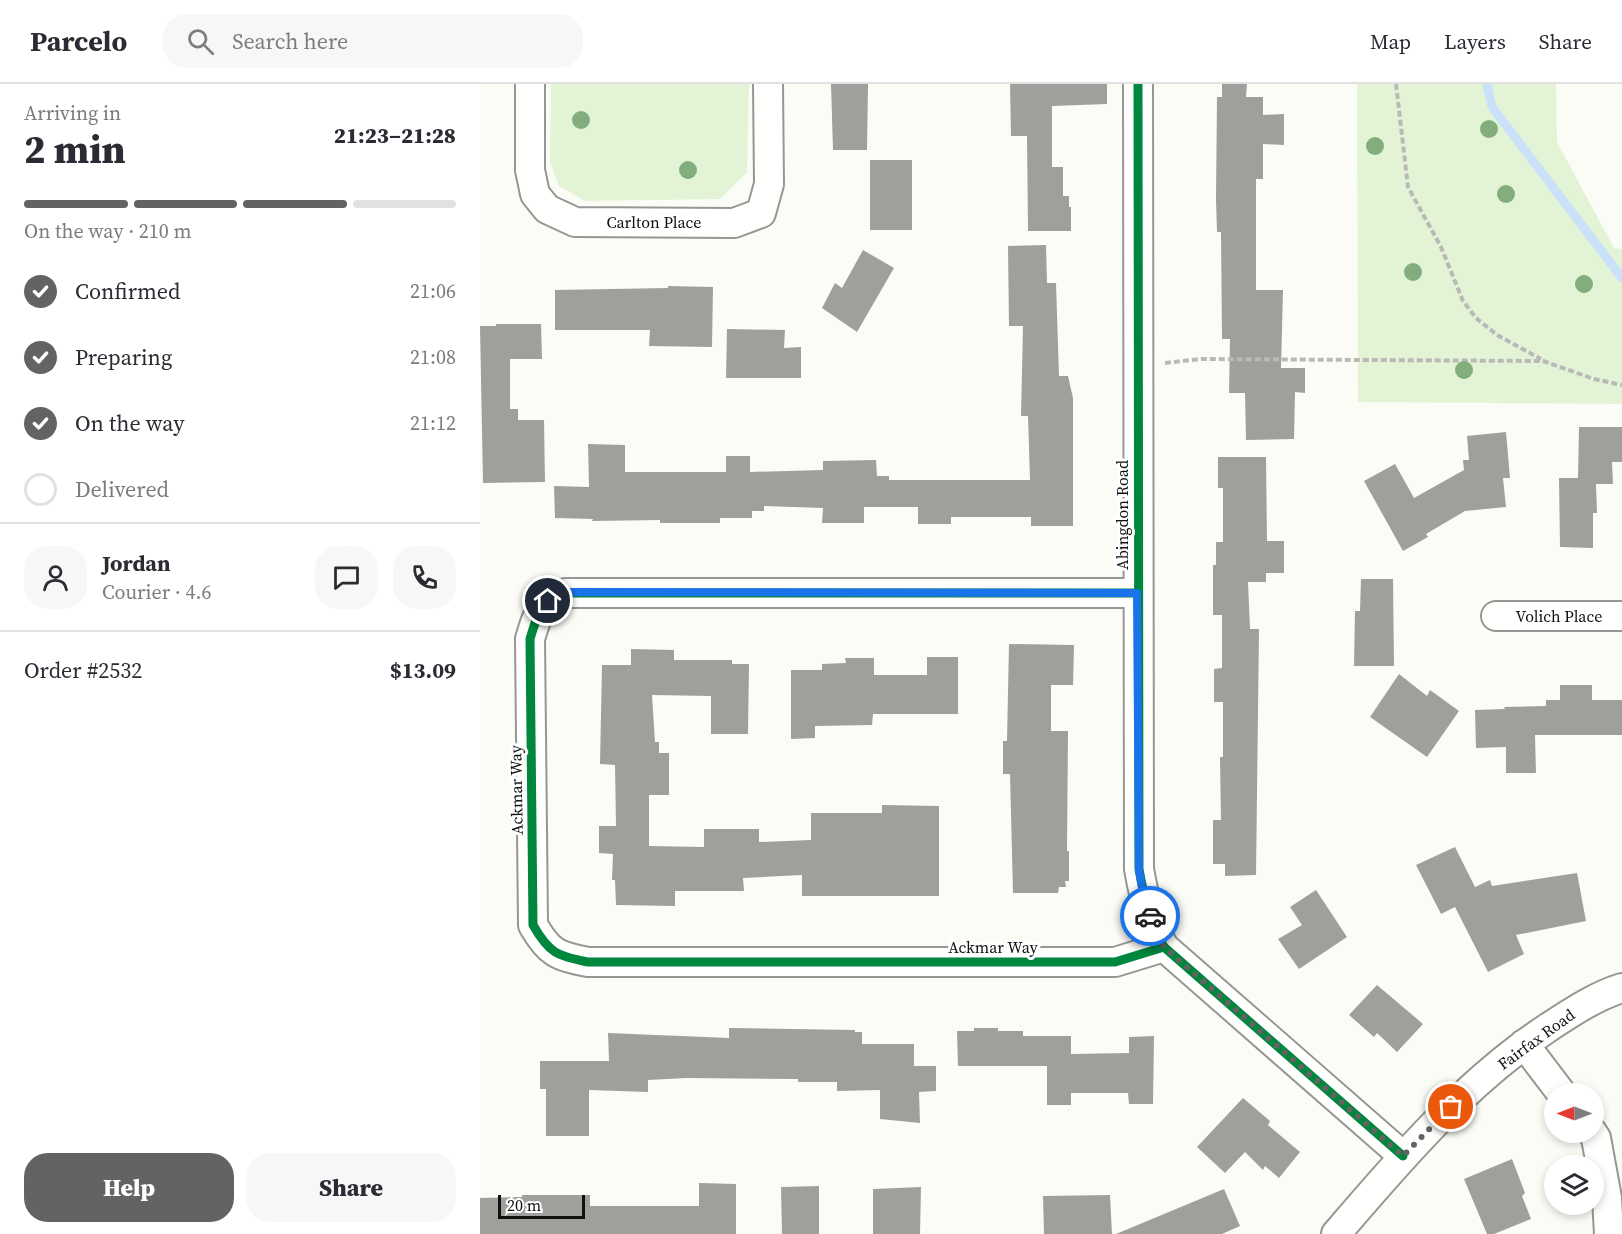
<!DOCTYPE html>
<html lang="en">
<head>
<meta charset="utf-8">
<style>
	body { margin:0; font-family:"Source Serif 4",serif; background:#f7f7f7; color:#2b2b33; height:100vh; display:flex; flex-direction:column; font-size:22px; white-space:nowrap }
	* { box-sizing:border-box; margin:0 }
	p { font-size:20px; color:#7c7c81 }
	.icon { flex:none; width:33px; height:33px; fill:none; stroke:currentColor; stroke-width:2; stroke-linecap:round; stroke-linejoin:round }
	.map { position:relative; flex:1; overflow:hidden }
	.details { display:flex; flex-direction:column; background:#fff; width:480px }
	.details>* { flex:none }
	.needle { width:39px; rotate:270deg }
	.fabs { position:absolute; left:1064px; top:999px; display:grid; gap:12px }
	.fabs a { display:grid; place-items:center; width:60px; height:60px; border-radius:50%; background:#fff; box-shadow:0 3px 9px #0003; font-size:30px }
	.scale { position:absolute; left:18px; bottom:15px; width:87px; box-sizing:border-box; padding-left:6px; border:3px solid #101010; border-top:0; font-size:16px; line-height:21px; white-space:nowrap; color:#101010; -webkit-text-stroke:4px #fff; paint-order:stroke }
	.pin { position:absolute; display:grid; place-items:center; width:51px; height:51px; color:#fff; margin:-26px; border:3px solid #fff; border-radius:50%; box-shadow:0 2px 6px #0007 }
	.courier { position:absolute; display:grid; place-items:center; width:60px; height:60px; margin:-30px; border:4px solid #1a73e8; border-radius:50%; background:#fff; color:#222; box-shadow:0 2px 8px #0007 }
	.headline em { font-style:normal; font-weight:800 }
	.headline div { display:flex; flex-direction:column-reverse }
	.headline { display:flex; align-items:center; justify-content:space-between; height:102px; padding:0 24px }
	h1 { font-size:39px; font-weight:800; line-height:45px }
	.bar { display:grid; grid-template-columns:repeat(4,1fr); gap:9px 6px; align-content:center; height:72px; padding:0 24px }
	.bar i { height:8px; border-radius:4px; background:#e1e1e2 }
	.bar .on { background:#636361 }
	.bar p { grid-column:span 4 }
	.line { display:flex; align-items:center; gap:15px; padding:0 24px; border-top:2px solid #e1e1e2 }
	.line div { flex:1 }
	.round { display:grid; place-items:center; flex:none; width:63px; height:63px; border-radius:24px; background:#f7f7f7 }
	ol { padding:0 24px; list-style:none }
	li { display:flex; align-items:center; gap:18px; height:66px }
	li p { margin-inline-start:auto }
	li .icon { padding:6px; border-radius:50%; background:#636361; color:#fff; stroke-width:4 }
	li:last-child { color:#7c7c81 }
	li i { width:33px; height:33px; border:3px solid #e1e1e2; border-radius:50% }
	.primary-button { display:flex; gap:12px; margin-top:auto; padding:12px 24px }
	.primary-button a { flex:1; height:69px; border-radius:24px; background:#636361; color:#fff; font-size:24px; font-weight:800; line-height:69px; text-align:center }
	.primary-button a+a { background:#f7f7f7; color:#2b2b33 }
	header { display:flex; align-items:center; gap:36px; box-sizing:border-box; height:84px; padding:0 30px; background:#fff; border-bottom:2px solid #e1e1e2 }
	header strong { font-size:28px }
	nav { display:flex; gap:33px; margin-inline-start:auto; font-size:21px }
	.search { width:420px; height:54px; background:#f7f7f7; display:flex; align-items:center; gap:15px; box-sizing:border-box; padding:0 21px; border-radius:24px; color:#7c7c81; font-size:22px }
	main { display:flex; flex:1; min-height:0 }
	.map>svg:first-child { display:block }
</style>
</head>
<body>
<header>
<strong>Parcelo</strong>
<div class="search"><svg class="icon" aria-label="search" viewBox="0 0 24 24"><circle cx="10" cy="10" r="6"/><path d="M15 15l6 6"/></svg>Search here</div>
<nav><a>Map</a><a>Layers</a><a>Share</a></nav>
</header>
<main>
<section class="details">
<div class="headline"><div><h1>2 min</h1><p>Arriving in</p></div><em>21:23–21:28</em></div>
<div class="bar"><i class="on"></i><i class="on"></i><i class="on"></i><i></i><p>On the way · 210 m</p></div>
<ol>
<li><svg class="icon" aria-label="check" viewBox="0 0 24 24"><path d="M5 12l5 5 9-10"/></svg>Confirmed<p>21:06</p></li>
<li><svg class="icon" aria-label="check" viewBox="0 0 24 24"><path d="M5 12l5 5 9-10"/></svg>Preparing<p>21:08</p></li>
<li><svg class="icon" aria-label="check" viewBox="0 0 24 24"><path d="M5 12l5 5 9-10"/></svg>On the way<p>21:12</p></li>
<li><i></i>Delivered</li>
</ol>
<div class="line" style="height:108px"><a class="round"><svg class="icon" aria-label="person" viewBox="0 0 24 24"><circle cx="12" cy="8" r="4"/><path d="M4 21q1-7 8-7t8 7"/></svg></a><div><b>Jordan</b><p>Courier · 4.6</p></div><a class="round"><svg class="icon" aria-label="chat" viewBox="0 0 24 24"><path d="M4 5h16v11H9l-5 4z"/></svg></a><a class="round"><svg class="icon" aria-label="phone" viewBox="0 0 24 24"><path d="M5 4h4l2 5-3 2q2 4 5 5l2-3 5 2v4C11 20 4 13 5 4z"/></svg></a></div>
<div class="line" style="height:78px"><div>Order #2532</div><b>$13.09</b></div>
<div class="primary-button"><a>Help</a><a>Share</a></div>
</section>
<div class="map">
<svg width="1142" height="1150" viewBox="0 0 1142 1150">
	<rect width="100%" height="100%" fill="#fcfcf7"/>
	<g fill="#e2f4d5">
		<path d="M 71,0 L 269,0 L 267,88 L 240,115 L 105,117 L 79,102 L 70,78 Z"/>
		<path d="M 877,0 L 1076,0 L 1077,58 L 1134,164 L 1142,165 L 1142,320 L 878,318 Z"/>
	</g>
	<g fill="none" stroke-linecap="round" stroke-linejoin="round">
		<path stroke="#cae1fa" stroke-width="9" d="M 1007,0 L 1012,23 L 1142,194"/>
	</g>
	<g fill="#a09f9c">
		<path d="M 351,0 L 388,0 L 387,66 L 353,66 Z"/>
		<path d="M 530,0 L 627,0 L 627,20 L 572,22 L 572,83 L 583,83 L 583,112 L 589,112 L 589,123 L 591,123 L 591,147 L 548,147 L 547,52 L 531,52 Z"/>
		<path d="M 742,0 L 767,0 L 766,13 L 783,13 L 783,31 L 804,30 L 804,61 L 783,60 L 783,95 L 776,95 L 776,206 L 803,206 L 801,284 L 825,284 L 825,309 L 815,308 L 814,355 L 766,356 L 765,309 L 749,309 L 750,255 L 742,255 L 741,148 L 737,148 L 736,116 L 737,13 L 742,13 Z"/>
		<rect x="390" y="76" width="42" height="70"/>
		<path d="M 566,161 L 567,199 L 576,199 L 579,292 L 588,292 L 593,314 L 593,442 L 551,442 L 551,433 L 471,433 L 471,440 L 438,440 L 438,423 L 384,423 L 384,439 L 342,439 L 343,424 L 284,422 L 284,427 L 272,427 L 272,434 L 240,434 L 240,439 L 180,439 L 180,436 L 112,437 L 113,435 L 75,434 L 74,402 L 109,403 L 108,360 L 145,361 L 145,388 L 246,388 L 246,372 L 270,372 L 270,388 L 343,386 L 343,377 L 396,376 L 397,392 L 409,392 L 409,396 L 550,396 L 548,332 L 541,332 L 543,242 L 529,242 L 528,162 Z"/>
		<path d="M 383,166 L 414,184 L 377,248 L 342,224 L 355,199 L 362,204 Z"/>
		<path d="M 188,202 L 233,203 L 232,263 L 169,262 L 170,246 L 75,246 L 75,206 L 188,204 Z"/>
		<path d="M 16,240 L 61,240 L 62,275 L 30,275 L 30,325 L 38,325 L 38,336 L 64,336 L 65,398 L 3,399 L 0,242 L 16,242 Z"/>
		<path d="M 247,245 L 305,246 L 304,264 L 321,263 L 321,294 L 246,294 Z"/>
		<path d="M 1099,343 L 1142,343 L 1142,378 L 1132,378 L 1133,400 L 1116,400 L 1117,429 L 1113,429 L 1113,464 L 1080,463 L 1079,394 L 1098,394 Z"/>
		<path d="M 1026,348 L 1030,394 L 1023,394 L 1026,423 L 985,427 L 946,450 L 948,453 L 923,467 L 884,397 L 915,380 L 934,414 L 984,386 L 983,376 L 989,376 L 987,352 Z"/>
		<path d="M 738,373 L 786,373 L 787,457 L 804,457 L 804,489 L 786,489 L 786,498 L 768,498 L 770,545 L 779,545 L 776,791 L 745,792 L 745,780 L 733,780 L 733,736 L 741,736 L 740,673 L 743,673 L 743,618 L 734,618 L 734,585 L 742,584 L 742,531 L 733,531 L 733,481 L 736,481 L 736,458 L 743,458 L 743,404 L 738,404 Z"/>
		<path d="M 881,495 L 913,495 L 914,582 L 874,582 L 875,527 L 880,527 Z"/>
		<path d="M 529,560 L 594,561 L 593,601 L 571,601 L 571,647 L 588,647 L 587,767 L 589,767 L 589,797 L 585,797 L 586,803 L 579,803 L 578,809 L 533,809 L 530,690 L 523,690 L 523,657 L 527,657 Z"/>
		<path d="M 151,565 L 194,566 L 194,576 L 252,576 L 252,580 L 269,580 L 268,650 L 231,650 L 231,612 L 172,611 L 175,658 L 179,658 L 179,669 L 189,669 L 189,711 L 169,711 L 169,762 L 224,763 L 224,745 L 279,745 L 279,758 L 331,756 L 331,729 L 402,729 L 402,721 L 459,722 L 459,812 L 322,812 L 322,791 L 263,794 L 264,807 L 195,807 L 195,822 L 136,821 L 135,796 L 132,796 L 133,770 L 119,769 L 119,742 L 136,742 L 135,681 L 120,680 L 122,581 L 151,581 Z"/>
		<path d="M 447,573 L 478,573 L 478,630 L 393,630 L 392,641 L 335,642 L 335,654 L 311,655 L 311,586 L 342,586 L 342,580 L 366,579 L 365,574 L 394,574 L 394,591 L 447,591 Z"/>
		<path d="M 919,590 L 947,612 L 950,606 L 979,627 L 947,673 L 890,633 Z"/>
		<path d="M 1080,601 L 1112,601 L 1112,616 L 1142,616 L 1142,651 L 1055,651 L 1056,689 L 1026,689 L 1026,663 L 996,664 L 995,626 L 1025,625 L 1024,623 L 1066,622 L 1066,616 L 1080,616 Z"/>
		<path d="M 975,763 L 995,803 L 1010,796 L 1012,802 L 1097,789 L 1106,837 L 1036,851 L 1044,870 L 1008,888 L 975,823 L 961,830 L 936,781 Z"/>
		<path d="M 836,806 L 867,853 L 819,885 L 798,855 L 822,841 L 810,823 Z"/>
		<path d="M 897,901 L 943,940 L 917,968 L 897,949 L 894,953 L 869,931 Z"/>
		<path d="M 249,944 L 375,946 L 375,948 L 382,948 L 382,960 L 434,960 L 434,982 L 456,982 L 456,1007 L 439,1008 L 440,1039 L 400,1035 L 400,1006 L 357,1007 L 357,998 L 318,998 L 318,995 L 206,994 L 168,996 L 168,1008 L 109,1006 L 109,1052 L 66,1052 L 66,1005 L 60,1005 L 60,977 L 129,977 L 128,949 L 249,954 Z"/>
		<path d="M 494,944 L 518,944 L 518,947 L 543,947 L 543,952 L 591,952 L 591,970 L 649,969 L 649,953 L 674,952 L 673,1020 L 649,1020 L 648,1009 L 591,1009 L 591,1021 L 567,1021 L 567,982 L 478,982 L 477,947 L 494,947 Z"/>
		<path d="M 763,1014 L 790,1037 L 788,1041 L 820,1068 L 799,1094 L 785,1082 L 783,1086 L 765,1068 L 745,1089 L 717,1063 Z"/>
		<path d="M 1032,1075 L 1045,1109 L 1042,1112 L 1051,1135 L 1014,1150 L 1007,1150 L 984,1095 Z"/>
		<path d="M 219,1099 L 256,1100 L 256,1150 L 0,1150 L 0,1114 L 42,1113 L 42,1111 L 110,1111 L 110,1122 L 219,1122 Z"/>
		<path d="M 339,1102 L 339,1150 L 302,1150 L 301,1103 Z"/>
		<path d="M 441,1103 L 440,1150 L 393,1150 L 393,1105 Z"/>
		<path d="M 744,1105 L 760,1142 L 742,1150 L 636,1150 Z"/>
		<path d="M 630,1111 L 632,1150 L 564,1150 L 563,1112 Z"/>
	</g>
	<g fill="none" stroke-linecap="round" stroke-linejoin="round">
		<g stroke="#969694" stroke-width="32">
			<g id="minor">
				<path d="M 50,0 L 50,86 L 55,110 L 67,125 L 95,138 L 254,139 L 281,129 L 289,100 L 288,0"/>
				<path d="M 658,0 L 659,785 C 664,813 670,839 684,863 L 923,1072"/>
				<path d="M 657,509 L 86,509 C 60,520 58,528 50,555 L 53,841 C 69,869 77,872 108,878 L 635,878 L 684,863"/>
				<path d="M 1016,532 L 1142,532"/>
				<path d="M 1044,960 L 1082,1010"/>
				<path d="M 1112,1048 L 1116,1054 L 1127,1114 L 1129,1150"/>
				<path d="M 856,1150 C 921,1074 986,998 1069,943 C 1092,928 1116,912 1142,904"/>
			</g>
		</g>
		<g stroke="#b9b9b8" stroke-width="4" stroke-dasharray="6 3" stroke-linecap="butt">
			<path d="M 916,0 L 928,103 L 961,163 L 983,217 L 996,234 L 1017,251 L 1061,275"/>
			<path d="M 685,279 L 721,275 L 1063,277 L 1114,295 L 1142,301"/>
		</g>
		<use href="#minor" stroke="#fffffe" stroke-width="28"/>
		<g stroke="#fff" stroke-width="13">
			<g id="cycleway">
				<path d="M 658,0 L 659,785 C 664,813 670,839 684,863 L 923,1072"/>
				<path d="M 657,509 L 86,509 C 60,520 58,528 50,555 L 53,841 C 69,869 77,872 108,878 L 635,878 L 684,863"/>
			</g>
		</g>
		<use href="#cycleway" stroke="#00873e" stroke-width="9"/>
	</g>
	<g fill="#82ae7d">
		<circle cx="101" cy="36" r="9"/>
		<circle cx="1009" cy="45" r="9"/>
		<circle cx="895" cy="62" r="9"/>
		<circle cx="208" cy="86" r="9"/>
		<circle cx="1026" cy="110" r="9"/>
		<circle cx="933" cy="188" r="9"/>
		<circle cx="1104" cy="200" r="9"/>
		<circle cx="984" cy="286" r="9"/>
	</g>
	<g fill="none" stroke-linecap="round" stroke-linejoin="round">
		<path stroke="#636361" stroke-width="6" stroke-dasharray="0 10.8" d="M 670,832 L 684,863 L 923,1072 L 971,1023"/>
		<path stroke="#1a73e8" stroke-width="8" d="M 68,517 L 86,508 L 657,509 L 659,785 L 664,817 L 670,832"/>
	</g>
	<g text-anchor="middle" stroke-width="6" stroke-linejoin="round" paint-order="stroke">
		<g font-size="16" fill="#101010" stroke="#fff">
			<text x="174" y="144">Carlton Place</text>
			<text transform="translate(642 431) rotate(-90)" y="6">Abingdon Road</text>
			<text x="1079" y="538">Volich Place</text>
			<text transform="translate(36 706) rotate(-91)" y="6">Ackmar Way</text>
			<text x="513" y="869">Ackmar Way</text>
			<text transform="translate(1056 955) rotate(-36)" y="6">Fairfax Road</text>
		</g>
	</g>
</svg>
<div class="fabs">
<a><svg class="needle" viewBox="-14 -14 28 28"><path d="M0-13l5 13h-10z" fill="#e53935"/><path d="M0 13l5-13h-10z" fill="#7c7c81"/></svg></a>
<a><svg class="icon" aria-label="layers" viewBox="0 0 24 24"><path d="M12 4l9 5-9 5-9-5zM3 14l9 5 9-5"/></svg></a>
</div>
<div class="scale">20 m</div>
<div class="pin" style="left:971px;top:1023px;background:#ea580c"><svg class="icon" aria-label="bag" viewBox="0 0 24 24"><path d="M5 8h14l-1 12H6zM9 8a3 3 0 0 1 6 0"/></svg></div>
<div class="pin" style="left:68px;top:517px;background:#1f2937"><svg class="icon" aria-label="home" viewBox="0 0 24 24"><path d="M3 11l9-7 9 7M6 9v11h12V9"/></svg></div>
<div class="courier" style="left:670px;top:832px"><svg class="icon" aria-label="car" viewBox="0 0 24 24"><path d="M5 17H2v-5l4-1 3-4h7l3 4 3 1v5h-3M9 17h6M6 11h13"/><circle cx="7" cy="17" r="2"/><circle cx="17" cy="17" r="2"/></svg></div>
</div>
</main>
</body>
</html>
